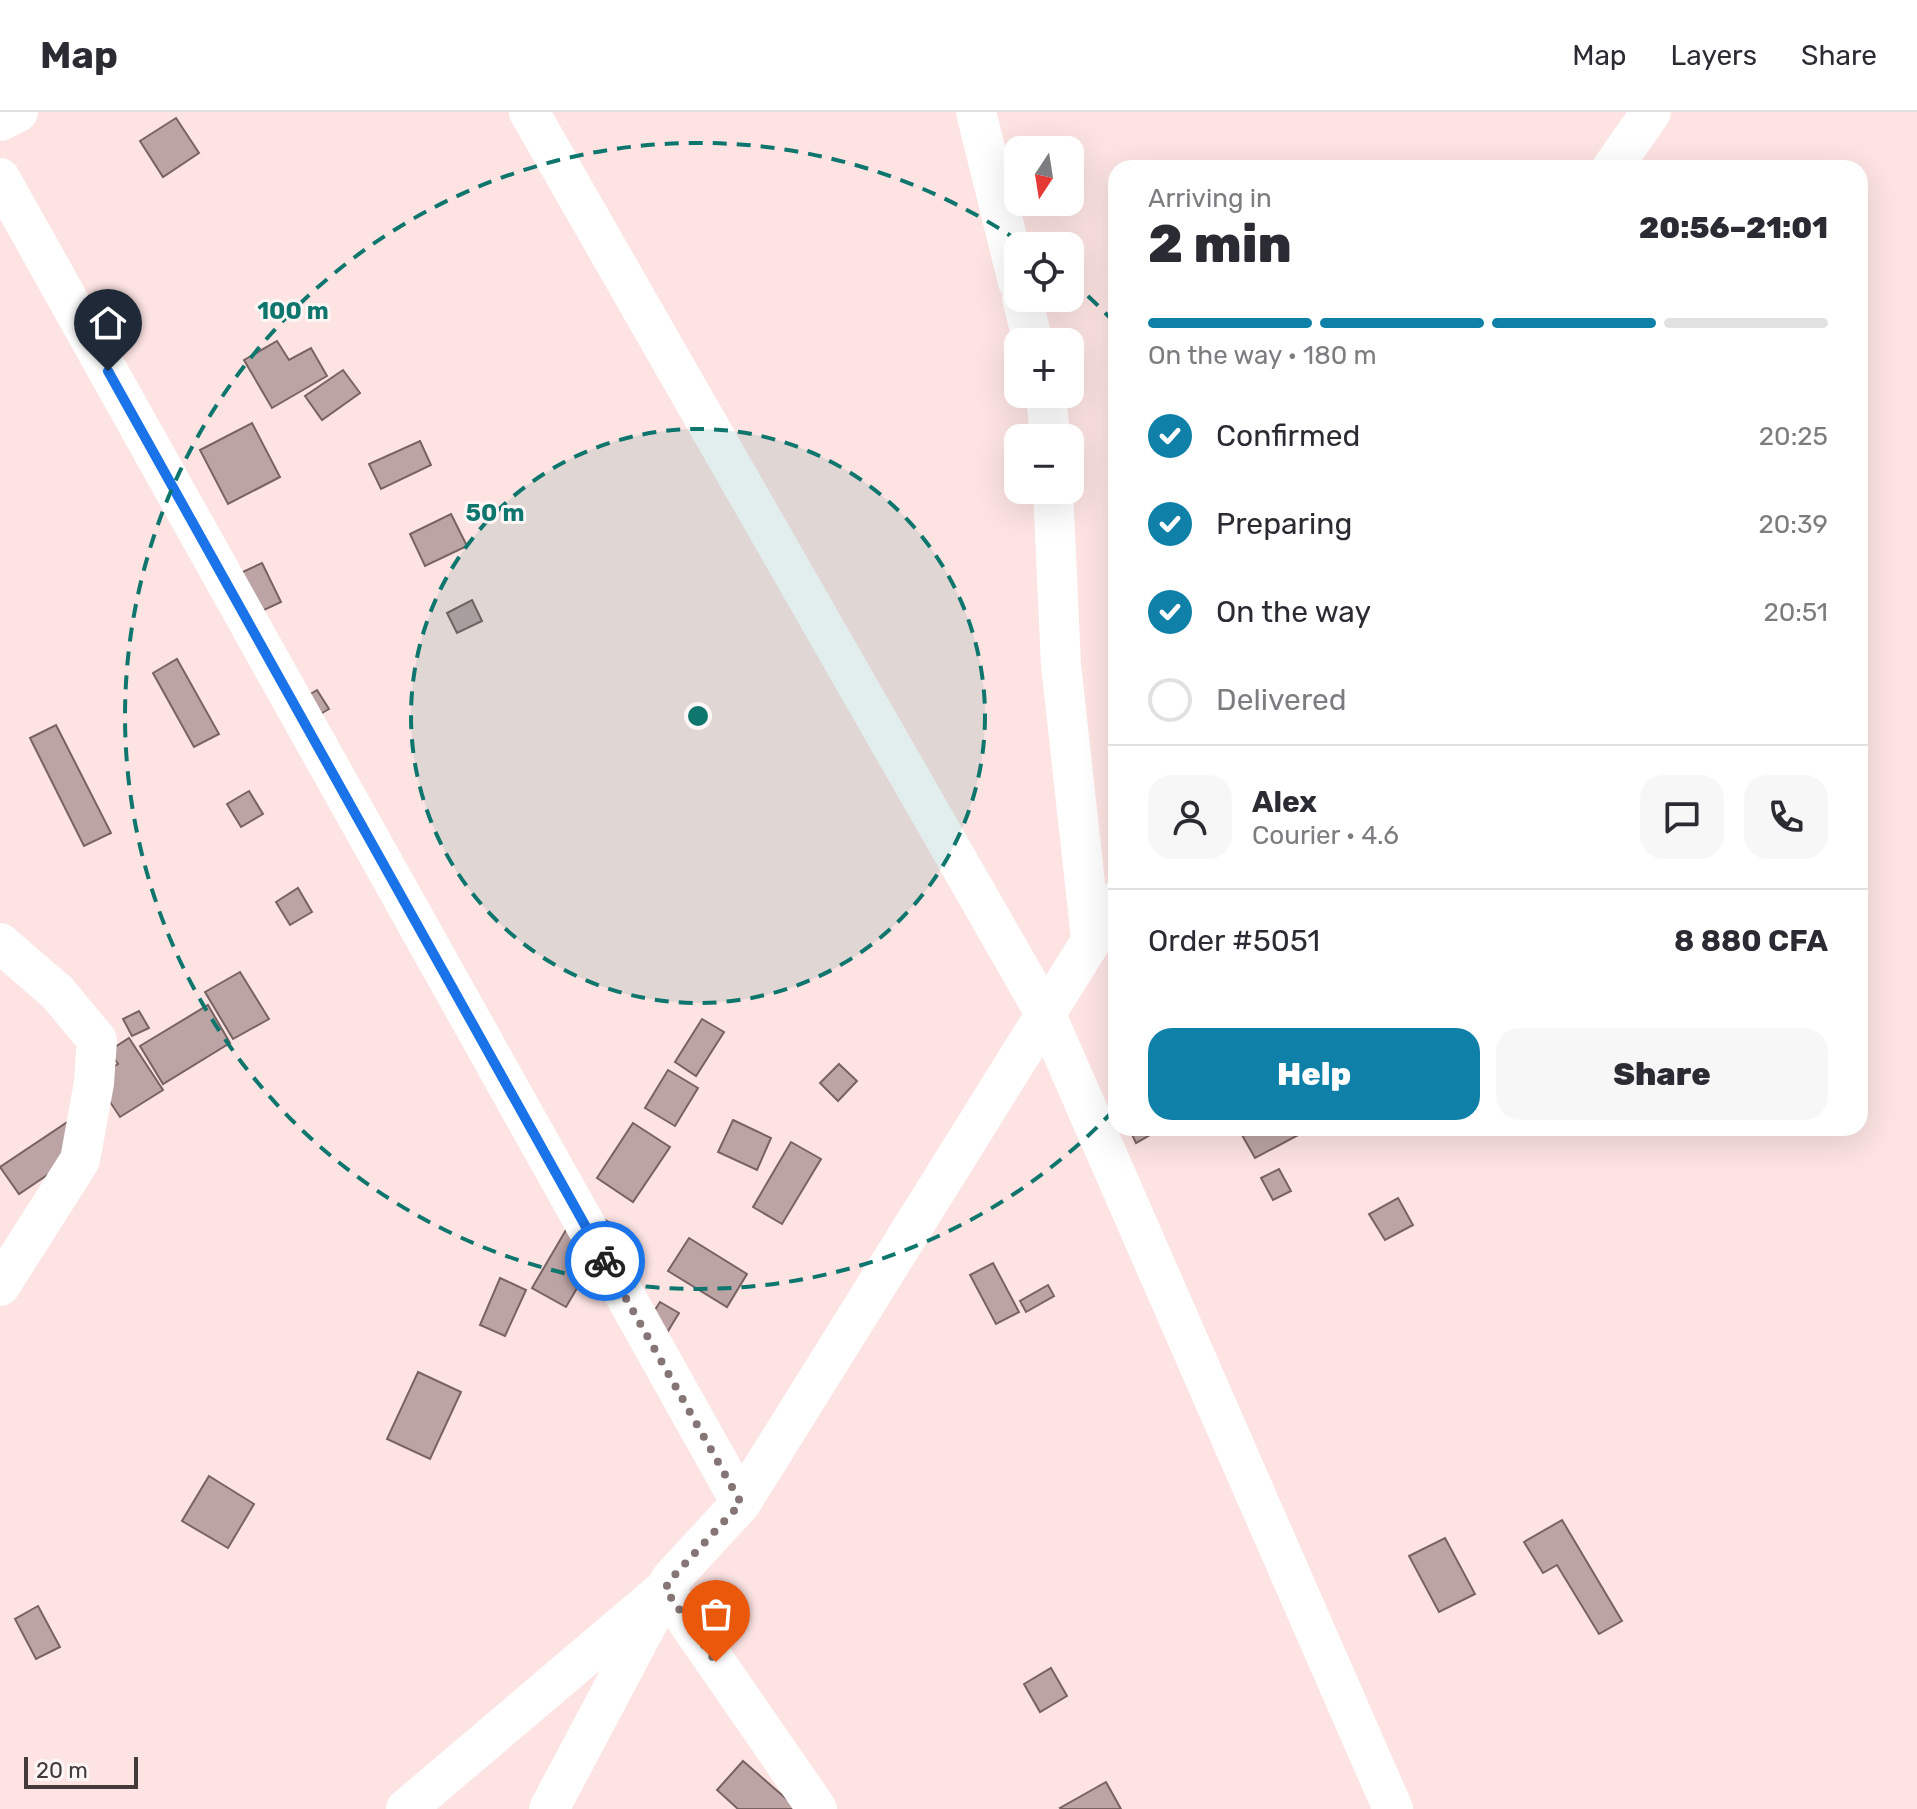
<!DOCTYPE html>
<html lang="en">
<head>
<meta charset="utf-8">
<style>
	body { margin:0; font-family:Rubik,sans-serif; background:#f7f7f7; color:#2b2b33; height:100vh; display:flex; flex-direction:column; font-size:30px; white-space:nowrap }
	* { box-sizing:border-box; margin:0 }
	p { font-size:26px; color:#7c7c81 }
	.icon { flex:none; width:44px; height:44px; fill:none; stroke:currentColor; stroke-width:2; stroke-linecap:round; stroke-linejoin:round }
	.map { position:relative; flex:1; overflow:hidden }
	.sheet { position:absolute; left:1108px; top:48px; width:760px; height:976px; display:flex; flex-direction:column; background:#fff; border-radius:24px; box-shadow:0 8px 32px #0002 }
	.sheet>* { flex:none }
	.needle { width:52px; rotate:192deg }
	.tools { position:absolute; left:1004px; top:24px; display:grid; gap:16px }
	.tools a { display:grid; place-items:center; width:80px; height:80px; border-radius:16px; background:#fff; box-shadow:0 8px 32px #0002; font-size:40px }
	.scale { position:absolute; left:24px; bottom:20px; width:114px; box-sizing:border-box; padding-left:8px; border:4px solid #443a3a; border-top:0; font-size:22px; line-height:28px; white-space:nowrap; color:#443a3a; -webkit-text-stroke:6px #fcf7f6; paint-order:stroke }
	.pin { position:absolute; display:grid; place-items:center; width:68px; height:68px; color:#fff; margin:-82px -34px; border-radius:50% 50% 50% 0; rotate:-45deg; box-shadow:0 0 8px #0007 }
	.pin .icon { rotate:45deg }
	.courier { position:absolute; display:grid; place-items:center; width:80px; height:80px; margin:-40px; border:6px solid #1a73e8; border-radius:50%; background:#fff; color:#222; box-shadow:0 2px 10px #0007 }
	.headline em { font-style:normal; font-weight:800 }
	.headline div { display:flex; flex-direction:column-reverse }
	.headline { display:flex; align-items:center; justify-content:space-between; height:136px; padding:0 40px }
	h1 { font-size:52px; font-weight:800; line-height:60px }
	.bar { display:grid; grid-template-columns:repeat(4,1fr); gap:12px 8px; align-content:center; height:96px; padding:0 40px }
	.bar i { height:10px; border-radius:6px; background:#e1e1e2 }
	.bar .selected { background:#0f81a8 }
	.bar p { grid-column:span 4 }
	.line { display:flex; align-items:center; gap:20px; padding:0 40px; border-top:2px solid #e1e1e2 }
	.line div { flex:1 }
	.round { display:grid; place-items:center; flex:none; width:84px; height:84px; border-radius:24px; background:#f7f7f7 }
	ol { padding:0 40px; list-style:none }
	li { display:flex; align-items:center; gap:24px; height:88px }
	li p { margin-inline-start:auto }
	li .icon { padding:8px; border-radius:50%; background:#0f81a8; color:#fff; stroke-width:4 }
	li:last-child { color:#7c7c81 }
	li i { width:44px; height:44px; border:4px solid #e1e1e2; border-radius:50% }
	.primary-button { display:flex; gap:16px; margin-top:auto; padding:16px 40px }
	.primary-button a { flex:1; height:92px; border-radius:24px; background:#0f81a8; color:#fff; font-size:32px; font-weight:800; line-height:92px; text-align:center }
	.primary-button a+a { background:#f7f7f7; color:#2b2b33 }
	header { display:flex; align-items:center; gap:48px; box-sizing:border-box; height:112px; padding:0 40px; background:#fff; border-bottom:2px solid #e1e1e2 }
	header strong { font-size:38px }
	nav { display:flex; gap:44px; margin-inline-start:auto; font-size:28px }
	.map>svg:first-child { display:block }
</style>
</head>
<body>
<header>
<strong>Map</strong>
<nav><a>Map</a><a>Layers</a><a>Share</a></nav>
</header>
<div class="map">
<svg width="1917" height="1697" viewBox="0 0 1917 1697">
	<rect width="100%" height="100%" fill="#fde4e3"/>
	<g fill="#bca4a4" stroke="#786262" stroke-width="2">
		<path d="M 176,6 L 199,41 L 163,65 L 140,29 Z"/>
		<path d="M 277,229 L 289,248 L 311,236 L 327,264 L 272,296 L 244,248 Z"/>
		<path d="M 343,258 L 360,281 L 322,308 L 305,284 Z"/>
		<path d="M 252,311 L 280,365 L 228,392 L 200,338 Z"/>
		<path d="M 420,329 L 431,353 L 381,377 L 369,352 Z"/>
		<path d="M 451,402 L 467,434 L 425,454 L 410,422 Z"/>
		<path d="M 262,451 L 281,490 L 253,503 L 234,464 Z"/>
		<path d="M 472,488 L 482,509 L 457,521 L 447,501 Z"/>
		<path d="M 177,547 L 219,622 L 194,635 L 153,561 Z"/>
		<path d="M 317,578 L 329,597 L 310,608 L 299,589 Z"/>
		<path d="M 56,613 L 111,721 L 84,734 L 30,626 Z"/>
		<path d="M 249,679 L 263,702 L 241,715 L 227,692 Z"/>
		<path d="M 298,776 L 312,800 L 290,813 L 276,790 Z"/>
		<path d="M 240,860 L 269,907 L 233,927 L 205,880 Z"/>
		<path d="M 208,893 L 230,931 L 163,972 L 140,934 Z"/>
		<path d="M 139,899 L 149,916 L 132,924 L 123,907 Z"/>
		<path d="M 702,907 L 724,920 L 696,964 L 675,950 Z"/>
		<path d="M 129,926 L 163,978 L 120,1005 L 95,967 L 118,952 L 109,939 Z"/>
		<path d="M 839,952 L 857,969 L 838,989 L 820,971 Z"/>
		<path d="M 668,958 L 698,976 L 675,1014 L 645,996 Z"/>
		<path d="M 75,1005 L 93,1032 L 19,1082 L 0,1055 Z"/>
		<path d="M 733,1008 L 771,1026 L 757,1058 L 718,1040 Z"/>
		<path d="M 633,1011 L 670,1035 L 633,1090 L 597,1066 Z"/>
		<path d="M 1129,1016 L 1153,1016 L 1155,1020 L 1136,1031 Z"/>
		<path d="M 1238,1016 L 1300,1016 L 1302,1021 L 1255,1046 Z"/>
		<path d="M 791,1030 L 821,1047 L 782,1112 L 753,1095 Z"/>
		<path d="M 1279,1057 L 1291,1079 L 1273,1088 L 1261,1066 Z"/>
		<path d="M 1398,1086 L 1413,1113 L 1385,1128 L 1369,1102 Z"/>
		<path d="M 580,1094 L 614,1113 L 566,1195 L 532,1176 Z"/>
		<path d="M 689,1126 L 747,1162 L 727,1195 L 668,1159 Z"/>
		<path d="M 993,1151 L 1019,1200 L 996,1212 L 970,1163 Z"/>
		<path d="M 500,1166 L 526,1178 L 505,1224 L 480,1213 Z"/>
		<path d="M 1048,1173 L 1054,1184 L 1026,1200 L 1020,1189 Z"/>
		<path d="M 660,1190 L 679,1201 L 665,1224 L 646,1212 Z"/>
		<path d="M 418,1260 L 461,1280 L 430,1347 L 387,1327 Z"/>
		<path d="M 209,1364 L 254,1392 L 228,1436 L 182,1409 Z"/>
		<path d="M 1562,1408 L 1622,1509 L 1599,1522 L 1557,1453 L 1543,1461 L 1524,1430 Z"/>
		<path d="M 1445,1426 L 1475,1482 L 1439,1500 L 1409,1444 Z"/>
		<path d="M 38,1494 L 60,1535 L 36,1547 L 15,1507 Z"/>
		<path d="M 1051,1556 L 1067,1584 L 1040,1600 L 1024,1572 Z"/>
		<path d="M 743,1649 L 798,1697 L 738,1697 L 717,1678 Z"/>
		<path d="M 1106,1670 L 1121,1697 L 1061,1697 L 1060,1696 Z"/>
	</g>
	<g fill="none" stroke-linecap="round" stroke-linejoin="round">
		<g stroke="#fff" stroke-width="40">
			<path d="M 529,0 L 1046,903 L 1393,1697"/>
			<path d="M 976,0 L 1018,170"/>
			<path d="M 0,9 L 18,0"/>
			<path d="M 1612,56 L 1651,0"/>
			<path d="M 0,66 L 741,1391"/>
			<path d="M 1022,186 L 1033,230"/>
			<path d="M 1046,282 L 1050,326"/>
			<path d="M 1053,378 L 1061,553 L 1091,826"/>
			<path d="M 0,831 L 57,880 L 97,928 L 94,971 L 80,1048 L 0,1174"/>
			<path d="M 406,1697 L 665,1477 L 817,1697"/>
			<path d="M 549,1697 L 671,1467 L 741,1391 L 1116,789"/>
		</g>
	</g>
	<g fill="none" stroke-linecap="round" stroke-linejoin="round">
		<path stroke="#857675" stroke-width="8" stroke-dasharray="0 14.4" d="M 605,1149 L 741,1391 L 671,1467 L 665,1477 L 716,1550"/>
		<path stroke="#1a73e8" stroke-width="10" d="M 108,259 L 605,1149"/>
	</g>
	<circle cx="698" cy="604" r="287" fill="#0f766e" fill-opacity=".12"/>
	<g fill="none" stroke="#0f766e" stroke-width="4" stroke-dasharray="14 10">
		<circle cx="698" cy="604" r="287"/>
		<path d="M1114 998A573 573 0 1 1 1023 132M1070 168A573 573 0 0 1 1114 210"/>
	</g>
	<circle cx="698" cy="604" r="12" fill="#0f766e" stroke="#fcf7f6" stroke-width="4"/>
	<g font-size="24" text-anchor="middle" font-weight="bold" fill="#0f766e" stroke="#fcf7f6" stroke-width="6" stroke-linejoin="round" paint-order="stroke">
		<text x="293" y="207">100 m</text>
		<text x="495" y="409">50 m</text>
	</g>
</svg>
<div class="tools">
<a><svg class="needle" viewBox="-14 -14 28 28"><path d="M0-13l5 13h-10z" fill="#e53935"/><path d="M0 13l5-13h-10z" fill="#7c7c81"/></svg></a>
<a><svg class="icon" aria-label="locate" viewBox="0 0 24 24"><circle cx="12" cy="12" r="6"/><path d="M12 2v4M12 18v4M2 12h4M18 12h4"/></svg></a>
<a>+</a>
<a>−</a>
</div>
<div class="scale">20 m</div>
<div class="pin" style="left:716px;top:1550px;background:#ea580c"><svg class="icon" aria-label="bag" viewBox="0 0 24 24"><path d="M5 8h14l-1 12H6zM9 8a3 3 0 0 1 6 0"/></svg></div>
<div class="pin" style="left:108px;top:259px;background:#1f2937"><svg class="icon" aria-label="home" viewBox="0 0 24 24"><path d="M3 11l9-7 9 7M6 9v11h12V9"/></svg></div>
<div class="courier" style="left:605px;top:1149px"><svg class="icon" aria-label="bike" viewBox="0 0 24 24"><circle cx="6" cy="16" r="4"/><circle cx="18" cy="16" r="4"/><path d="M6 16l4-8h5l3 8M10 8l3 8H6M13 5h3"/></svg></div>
<section class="sheet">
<div class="headline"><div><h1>2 min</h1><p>Arriving in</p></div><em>20:56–21:01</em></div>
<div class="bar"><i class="selected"></i><i class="selected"></i><i class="selected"></i><i></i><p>On the way · 180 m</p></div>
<ol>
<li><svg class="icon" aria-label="check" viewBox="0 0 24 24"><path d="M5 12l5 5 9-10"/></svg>Confirmed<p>20:25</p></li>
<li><svg class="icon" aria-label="check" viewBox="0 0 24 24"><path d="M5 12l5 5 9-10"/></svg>Preparing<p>20:39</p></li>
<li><svg class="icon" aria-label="check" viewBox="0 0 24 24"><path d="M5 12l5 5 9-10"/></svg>On the way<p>20:51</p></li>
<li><i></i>Delivered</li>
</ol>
<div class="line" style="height:144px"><a class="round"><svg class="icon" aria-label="person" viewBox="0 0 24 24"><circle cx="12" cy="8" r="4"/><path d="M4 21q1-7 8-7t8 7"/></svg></a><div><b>Alex</b><p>Courier · 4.6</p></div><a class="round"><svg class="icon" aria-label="chat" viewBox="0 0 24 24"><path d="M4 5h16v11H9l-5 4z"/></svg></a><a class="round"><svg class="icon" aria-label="phone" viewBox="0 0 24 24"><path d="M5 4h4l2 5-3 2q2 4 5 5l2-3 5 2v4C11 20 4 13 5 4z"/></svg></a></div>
<div class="line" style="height:104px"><div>Order #5051</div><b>8 880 CFA</b></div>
<div class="primary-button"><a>Help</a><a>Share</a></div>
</section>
</div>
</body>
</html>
